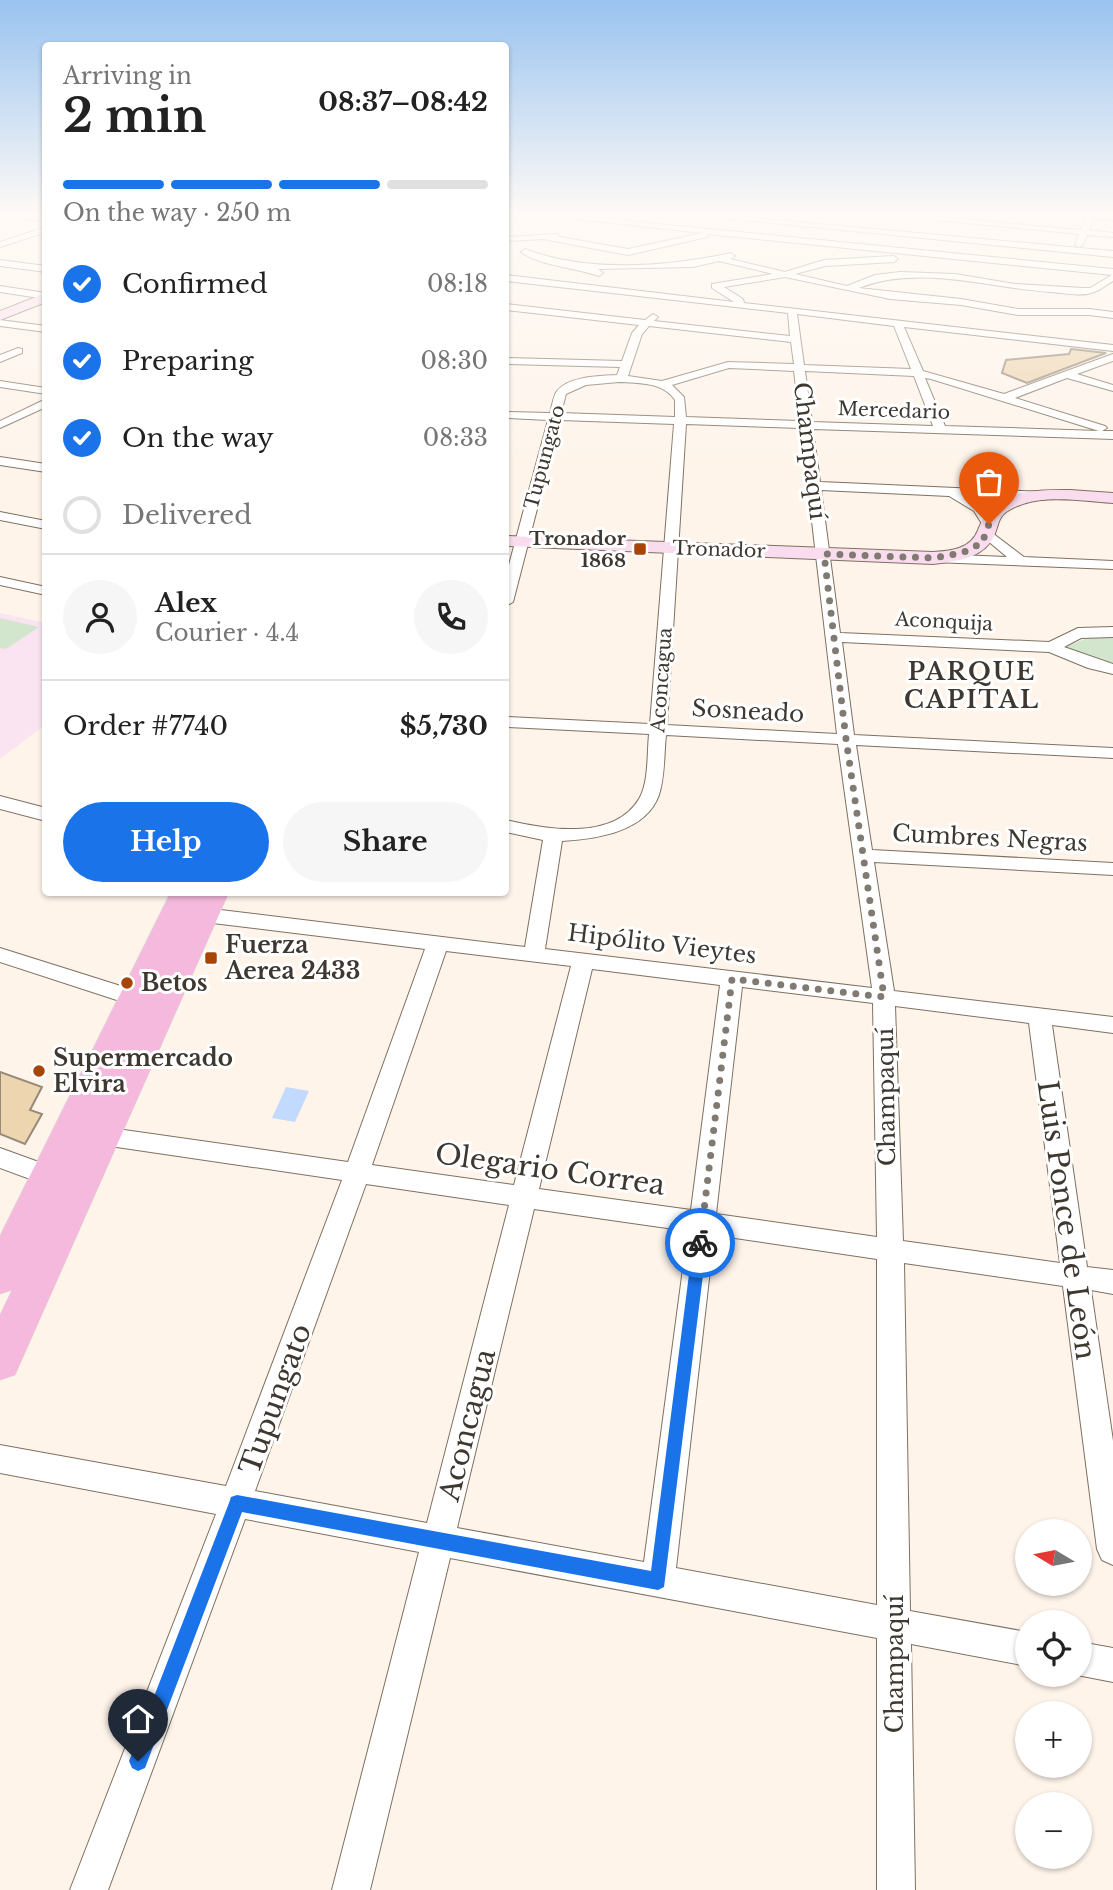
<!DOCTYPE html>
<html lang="en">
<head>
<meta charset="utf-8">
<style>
	body { margin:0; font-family:"Libre Baskerville",serif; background:#f6f6f6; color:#222; height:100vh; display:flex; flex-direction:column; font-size:26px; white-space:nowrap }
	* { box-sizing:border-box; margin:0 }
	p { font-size:23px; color:#767676 }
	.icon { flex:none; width:38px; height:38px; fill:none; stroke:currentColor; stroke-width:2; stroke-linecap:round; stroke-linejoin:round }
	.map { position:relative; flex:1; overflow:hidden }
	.drawer { position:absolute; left:42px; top:42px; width:467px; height:854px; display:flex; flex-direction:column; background:#fff; border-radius:7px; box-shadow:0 2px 5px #0004 }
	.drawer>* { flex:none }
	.needle { width:46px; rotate:280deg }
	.fabs { position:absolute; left:1015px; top:1519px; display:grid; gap:14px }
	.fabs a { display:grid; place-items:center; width:77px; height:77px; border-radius:50%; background:#fff; box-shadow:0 2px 5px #0004; font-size:35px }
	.pin { position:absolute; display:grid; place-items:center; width:60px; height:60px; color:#fff; margin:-72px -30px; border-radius:50% 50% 50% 0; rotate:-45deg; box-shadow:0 0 7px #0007 }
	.pin .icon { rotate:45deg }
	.courier { position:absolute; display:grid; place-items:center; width:70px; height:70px; margin:-35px; border:5px solid #1a73e8; border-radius:50%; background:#fff; color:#222; box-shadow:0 2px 9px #0007 }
	.headline em { font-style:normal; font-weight:700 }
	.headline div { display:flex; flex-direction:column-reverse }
	.headline { display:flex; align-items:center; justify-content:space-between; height:119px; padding:0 21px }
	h1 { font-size:46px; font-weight:700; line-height:52px }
	.bar { display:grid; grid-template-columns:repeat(4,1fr); gap:10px 7px; align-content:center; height:84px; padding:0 21px }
	.bar i { height:9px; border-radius:5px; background:#e0e0e0 }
	.bar .active { background:#1a73e8 }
	.bar p { grid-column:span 4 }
	.line { display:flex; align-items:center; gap:18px; padding:0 21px; border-top:2px solid #e0e0e0 }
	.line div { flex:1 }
	.round { display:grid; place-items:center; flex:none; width:74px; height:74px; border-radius:37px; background:#f6f6f6 }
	ol { padding:0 21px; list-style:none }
	li { display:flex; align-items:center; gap:21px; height:77px }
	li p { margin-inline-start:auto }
	li .icon { padding:7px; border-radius:50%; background:#1a73e8; color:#fff; stroke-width:4 }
	li:last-child { color:#767676 }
	li i { width:38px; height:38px; border:4px solid #e0e0e0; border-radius:50% }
	.action { display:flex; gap:14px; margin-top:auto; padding:14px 21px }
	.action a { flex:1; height:80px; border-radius:42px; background:#1a73e8; color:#fff; font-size:28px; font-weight:700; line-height:80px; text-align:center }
	.action a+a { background:#f6f6f6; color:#222 }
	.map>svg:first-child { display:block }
</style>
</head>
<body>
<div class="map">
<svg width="1113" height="1890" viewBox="0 0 1113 1890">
	<rect width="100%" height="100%" fill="#fef4ea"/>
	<path fill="#fbe4f1" d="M 0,613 L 46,623 L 45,725 L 0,759 Z"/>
	<g fill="#d2e6ce">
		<path d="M 0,618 L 39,627 L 6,649 L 0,648 Z"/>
		<path d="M 1094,635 L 1113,636 L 1113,663 L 1097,662 L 1066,647 Z"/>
	</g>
	<path fill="#c2dafd" d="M 286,1087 L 309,1091 L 295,1122 L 272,1118 Z"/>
	<g fill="#edd5b0" stroke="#968a78" stroke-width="2">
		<path d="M 1071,349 L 1106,353 L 1027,383 L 1002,373 L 1006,360 L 1069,354 Z"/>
		<path d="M 0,1072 L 42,1087 L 30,1110 L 42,1114 L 25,1144 L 0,1134 Z"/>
	</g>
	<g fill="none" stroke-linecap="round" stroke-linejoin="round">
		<g stroke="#7f7161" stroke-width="2">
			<g id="minor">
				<path d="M 513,212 L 537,212 L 1113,269 L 1113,281 C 1107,284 1101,290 1094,292 C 1082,297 1064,293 1051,292 C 989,288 919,264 859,288 L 961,299 L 1018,309 L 1089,309 L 1113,312 L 1113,318 L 1089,315 L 1018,315 L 961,305 L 890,299 L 785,277 L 724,287 L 743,299 L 744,303 L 1113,345 L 1113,351 L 904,327 L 923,371 L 1004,394 L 1113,354 L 1113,361 L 1077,374 L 1113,385 L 1113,391 L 1067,378 L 1015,398 L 1105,426 L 1107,428 L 1102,431 L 1113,431 L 1113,439 L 813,429 L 820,482 L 1044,492 L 1050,496 L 1044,500 L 968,496 L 984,505 L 996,524 L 989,528 L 984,527 L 974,511 L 949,496 L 821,490 L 840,633 L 1049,642 L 1078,628 L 1113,627 L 1113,637 L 1081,638 L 1064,647 L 1113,664 L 1113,674 L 1088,668 L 1049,652 L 842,642 L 854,735 L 1113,748 L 1113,758 L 856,745 L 872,850 L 1113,863 L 1113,875 L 874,862 L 894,991 L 1113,1017 L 1113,1033 L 1052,1025 L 1087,1267 L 1113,1270 L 1113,1294 L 1091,1290 L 1113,1441 L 1113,1565 L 1102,1560 L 1097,1549 L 1063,1286 L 904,1263 L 910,1611 L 1027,1632 L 1027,1666 L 911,1644 L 915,1890 L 877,1890 L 877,1638 L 450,1558 L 370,1890 L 332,1890 L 419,1552 L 245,1519 L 108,1890 L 70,1890 L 216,1514 L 0,1473 L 0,1445 L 226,1486 L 342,1180 L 103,1145 L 94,1143 L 91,1136 L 94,1129 L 103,1127 L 348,1162 L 425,949 L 204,922 L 197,920 L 194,915 L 197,910 L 204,908 L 525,947 L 543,840 L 506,832 L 506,820 C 544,829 613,842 639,799 C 649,782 647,754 649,734 L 506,727 L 506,717 L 650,724 L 674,424 L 560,420 L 513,602 L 506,606 L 506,576 L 548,420 L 506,418 L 506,412 L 550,413 C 552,407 553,396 557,391 C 569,376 600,376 617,375 L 620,367 L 506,364 L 506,358 L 622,361 L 632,333 L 639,325 L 506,310 L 506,304 L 645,320 L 653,314 L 658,317 L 654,321 L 790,336 L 788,313 L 506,281 L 506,275 L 734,302 L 712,288 L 712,284 L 773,274 L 719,261 L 693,267 L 598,269 L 603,273 L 599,276 C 577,268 537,265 521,252 L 525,249 C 586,273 667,267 731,253 L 735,256 L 730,259 L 785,272 L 824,260 L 894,256 L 898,259 L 894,262 L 825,266 L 795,274 L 847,286 L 875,275 L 900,272 L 955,274 L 1015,284 L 1083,288 L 1090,288 L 1112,275 L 707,234 L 707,237 L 628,255 L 543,239 L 506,241 L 506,237 L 557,234 L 560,237 L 628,249 L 702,233 ZM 797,314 L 894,326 L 911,369 L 804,365 ZM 649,326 L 791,342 L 794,364 L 728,362 L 662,381 L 628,376 L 642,334 ZM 729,368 L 794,371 L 800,421 L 686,417 L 684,397 L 672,385 ZM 805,371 L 914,376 L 933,426 L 812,422 ZM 925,378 L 931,379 L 1099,431 L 945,426 ZM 619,382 C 639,383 663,382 675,400 L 675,417 L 561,413 L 566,394 L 586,385 ZM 686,424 L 801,428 L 837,734 L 667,725 ZM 666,735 L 838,744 L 872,988 L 545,949 L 562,841 C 596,839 646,832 659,795 C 665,776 664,754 666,735 ZM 446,951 L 571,966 L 514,1185 L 372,1165 ZM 592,969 L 720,985 L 691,1210 L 539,1189 ZM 742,987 L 873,1003 L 877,1237 L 716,1214 ZM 895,1006 L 1029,1023 L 1060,1263 L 903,1241 ZM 366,1184 L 509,1205 L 427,1523 L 255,1491 ZM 534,1209 L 688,1231 L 644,1562 L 457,1528 ZM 714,1235 L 877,1259 L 877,1605 L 676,1568 Z"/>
				<path d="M 663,212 L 688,212 L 1113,251 L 1113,257 Z"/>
				<path d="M 854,212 L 880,212 L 1081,230 L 1088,212 L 1113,216 L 1113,220 L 1094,218 L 1089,230 L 1113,233 L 1113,237 L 1087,235 L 1083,245 L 1079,247 L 1075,245 L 1079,234 Z"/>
				<path d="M 46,227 L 46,232 L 0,247 L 0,242 Z"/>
				<path d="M 0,260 L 46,266 L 46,272 L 0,266 Z"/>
				<path d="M 0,286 L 46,293 L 46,299 L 0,292 Z"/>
				<path d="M 0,320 L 46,326 L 46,332 L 0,326 Z"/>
				<path d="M 18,348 L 22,349 L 22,353 L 0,362 L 0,355 Z"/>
				<path d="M 0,381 L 46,388 L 46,394 L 0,387 Z"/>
				<path d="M 46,399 L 46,407 L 0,428 L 0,421 Z"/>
				<path d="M 0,457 L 46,464 L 46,472 L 0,465 Z"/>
				<path d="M 0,512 L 46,521 L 46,529 L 0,520 Z"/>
				<path d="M 987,529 L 1024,557 L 1113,561 L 1113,569 L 933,562 L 926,558 L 933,554 L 1007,557 L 982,536 L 980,533 Z"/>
				<path d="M 0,577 L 46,587 L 46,595 L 0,585 Z"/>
				<path d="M 0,948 L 143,993 L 146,998 L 143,1003 L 135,1006 L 0,962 Z"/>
				<path d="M 0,1148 L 58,1169 L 62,1176 L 58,1183 L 49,1186 L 0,1168 Z"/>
				<path d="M 1080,1642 L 1113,1648 L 1113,1682 L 1077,1675 L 1080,1675 Z"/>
			</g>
		</g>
		<g stroke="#7f7161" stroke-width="2">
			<path id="tertiary" d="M 0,796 L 46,808 L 46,821 L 0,809 Z"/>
		</g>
		<g stroke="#7f7161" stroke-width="2">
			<g id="secondary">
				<path d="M 2,212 L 46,216 L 46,222 L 5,217 L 0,214 Z"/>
				<path d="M 46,293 L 46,302 L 0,320 L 0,311 Z"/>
				<path d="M 1070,490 L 1113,493 L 1113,503 C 1080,501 1036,492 1006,512 C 998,518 998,527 994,536 C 983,559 956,561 933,564 L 506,546 L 506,536 L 933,552 C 951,551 971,549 978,530 C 982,521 985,513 992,507 C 1012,489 1045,490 1070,490 Z"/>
			</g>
		</g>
		<g stroke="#d8d7d6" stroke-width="1">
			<path id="primary" d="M 171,892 L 229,892 L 15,1375 L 0,1380 L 0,1315 L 12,1290 L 0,1294 L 0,1236 Z"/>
		</g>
		<use href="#minor" fill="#fff" fill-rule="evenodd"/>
		<use href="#tertiary" fill="#fff" fill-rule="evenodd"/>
		<use href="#secondary" fill="#f9dced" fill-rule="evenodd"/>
		<use href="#primary" fill="#f4b9dc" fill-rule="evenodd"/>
	</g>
	<linearGradient id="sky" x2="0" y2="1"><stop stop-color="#99c3f0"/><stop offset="0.45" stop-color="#fffaf6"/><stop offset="1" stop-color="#fffaf6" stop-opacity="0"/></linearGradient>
	<rect width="1113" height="476" fill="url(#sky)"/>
	<path fill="#1a73e8" d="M 700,1237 L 707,1243 L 664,1587 L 658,1590 L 242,1512 L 145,1768 L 138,1771 L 132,1768 L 129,1761 L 229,1503 L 231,1497 L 237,1495 L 651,1571 L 693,1243 Z"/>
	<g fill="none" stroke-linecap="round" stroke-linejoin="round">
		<path stroke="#817a72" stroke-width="7" stroke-dasharray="0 12.6" d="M 700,1243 L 732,979 L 884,997 L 846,739 L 824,554 L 933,558 L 962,553 L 982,543 L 989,524"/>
	</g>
	<g fill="#a74506" stroke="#fff" stroke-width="2.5">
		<rect x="633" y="542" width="14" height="14" rx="3.5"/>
		<rect x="204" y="951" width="14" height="14" rx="3.5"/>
		<circle cx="127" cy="983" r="7"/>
		<circle cx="39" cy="1071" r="7"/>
	</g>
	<g text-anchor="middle" stroke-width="6" stroke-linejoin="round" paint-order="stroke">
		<g font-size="19" fill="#3e3831" stroke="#fff">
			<text transform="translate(894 410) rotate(2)" y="7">Mercedario</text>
			<text transform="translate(544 457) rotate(-75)" y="7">Tupungato</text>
			<text transform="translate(719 549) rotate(2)" y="7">Tronador</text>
			<text transform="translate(944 621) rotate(3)" y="7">Aconquija</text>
			<text transform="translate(661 680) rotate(-86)" y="7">Aconcagua</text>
		</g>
		<g font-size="19" font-weight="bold" fill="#3e3831" stroke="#fff" text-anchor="end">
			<text x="626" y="545">Tronador<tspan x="626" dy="22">1868</tspan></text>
		</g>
		<g font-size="23" fill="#3e3831" stroke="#fff">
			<text transform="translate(810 451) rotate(83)" y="8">Champaquí</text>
			<text transform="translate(748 711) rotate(3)" y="8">Sosneado</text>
			<text transform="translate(990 838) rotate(3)" y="8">Cumbres Negras</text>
			<text transform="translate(662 944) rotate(7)" y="8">Hipólito Vieytes</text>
			<text transform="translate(886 1097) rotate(-91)" y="8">Champaquí</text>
			<text transform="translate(895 1664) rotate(-90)" y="8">Champaquí</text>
		</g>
		<g font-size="23" font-weight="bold" fill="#3e3831" stroke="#fff" text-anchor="start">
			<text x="225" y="953">Fuerza<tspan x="225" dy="26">Aerea 2433</tspan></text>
			<text x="141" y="991">Betos</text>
			<text x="53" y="1066">Supermercado<tspan x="53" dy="26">Elvira</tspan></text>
		</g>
		<g font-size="24" font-weight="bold" letter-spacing="2" fill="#3e3831" stroke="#fff">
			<text x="972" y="680">PARQUE<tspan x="972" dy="28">CAPITAL</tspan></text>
		</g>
		<g font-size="28" fill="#3e3831" stroke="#fff">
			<text transform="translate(550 1169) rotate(8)" y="10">Olegario Correa</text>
			<text transform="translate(1067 1220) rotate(82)" y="10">Luis Ponce de León</text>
			<text transform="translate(275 1399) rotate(-70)" y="10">Tupungato</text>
			<text transform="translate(467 1425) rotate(-76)" y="10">Aconcagua</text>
		</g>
	</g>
</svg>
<div class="fabs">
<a><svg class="needle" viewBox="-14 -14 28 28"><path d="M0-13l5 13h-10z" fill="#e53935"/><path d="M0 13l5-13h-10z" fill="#767676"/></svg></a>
<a><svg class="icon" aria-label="locate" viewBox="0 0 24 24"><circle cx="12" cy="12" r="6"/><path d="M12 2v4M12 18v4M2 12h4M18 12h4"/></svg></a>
<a>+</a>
<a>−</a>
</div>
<div class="pin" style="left:989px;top:524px;background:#ea580c"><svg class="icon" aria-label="bag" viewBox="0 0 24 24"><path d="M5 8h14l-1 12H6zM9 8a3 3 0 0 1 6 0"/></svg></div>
<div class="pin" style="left:138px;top:1761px;background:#1f2937"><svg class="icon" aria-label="home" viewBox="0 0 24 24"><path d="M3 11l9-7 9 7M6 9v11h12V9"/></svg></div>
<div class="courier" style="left:700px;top:1243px"><svg class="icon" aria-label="bike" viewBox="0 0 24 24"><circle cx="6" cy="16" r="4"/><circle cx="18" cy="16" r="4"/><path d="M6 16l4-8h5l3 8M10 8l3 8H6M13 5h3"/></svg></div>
<section class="drawer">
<div class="headline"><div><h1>2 min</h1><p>Arriving in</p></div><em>08:37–08:42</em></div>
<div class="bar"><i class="active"></i><i class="active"></i><i class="active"></i><i></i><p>On the way · 250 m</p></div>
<ol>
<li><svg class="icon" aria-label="check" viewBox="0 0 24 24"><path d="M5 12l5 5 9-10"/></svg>Confirmed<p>08:18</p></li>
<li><svg class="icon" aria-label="check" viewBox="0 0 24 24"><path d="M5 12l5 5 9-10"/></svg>Preparing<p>08:30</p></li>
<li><svg class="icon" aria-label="check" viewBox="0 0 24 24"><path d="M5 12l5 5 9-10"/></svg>On the way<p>08:33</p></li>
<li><i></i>Delivered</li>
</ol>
<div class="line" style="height:126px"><a class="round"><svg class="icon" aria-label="person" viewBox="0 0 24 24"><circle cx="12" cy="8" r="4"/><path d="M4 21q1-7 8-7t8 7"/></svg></a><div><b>Alex</b><p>Courier · 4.4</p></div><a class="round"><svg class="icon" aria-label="phone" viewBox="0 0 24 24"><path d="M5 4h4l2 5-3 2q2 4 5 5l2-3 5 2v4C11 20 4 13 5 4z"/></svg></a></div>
<div class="line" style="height:91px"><div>Order #7740</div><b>$5,730</b></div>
<div class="action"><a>Help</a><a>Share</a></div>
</section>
</div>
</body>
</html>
